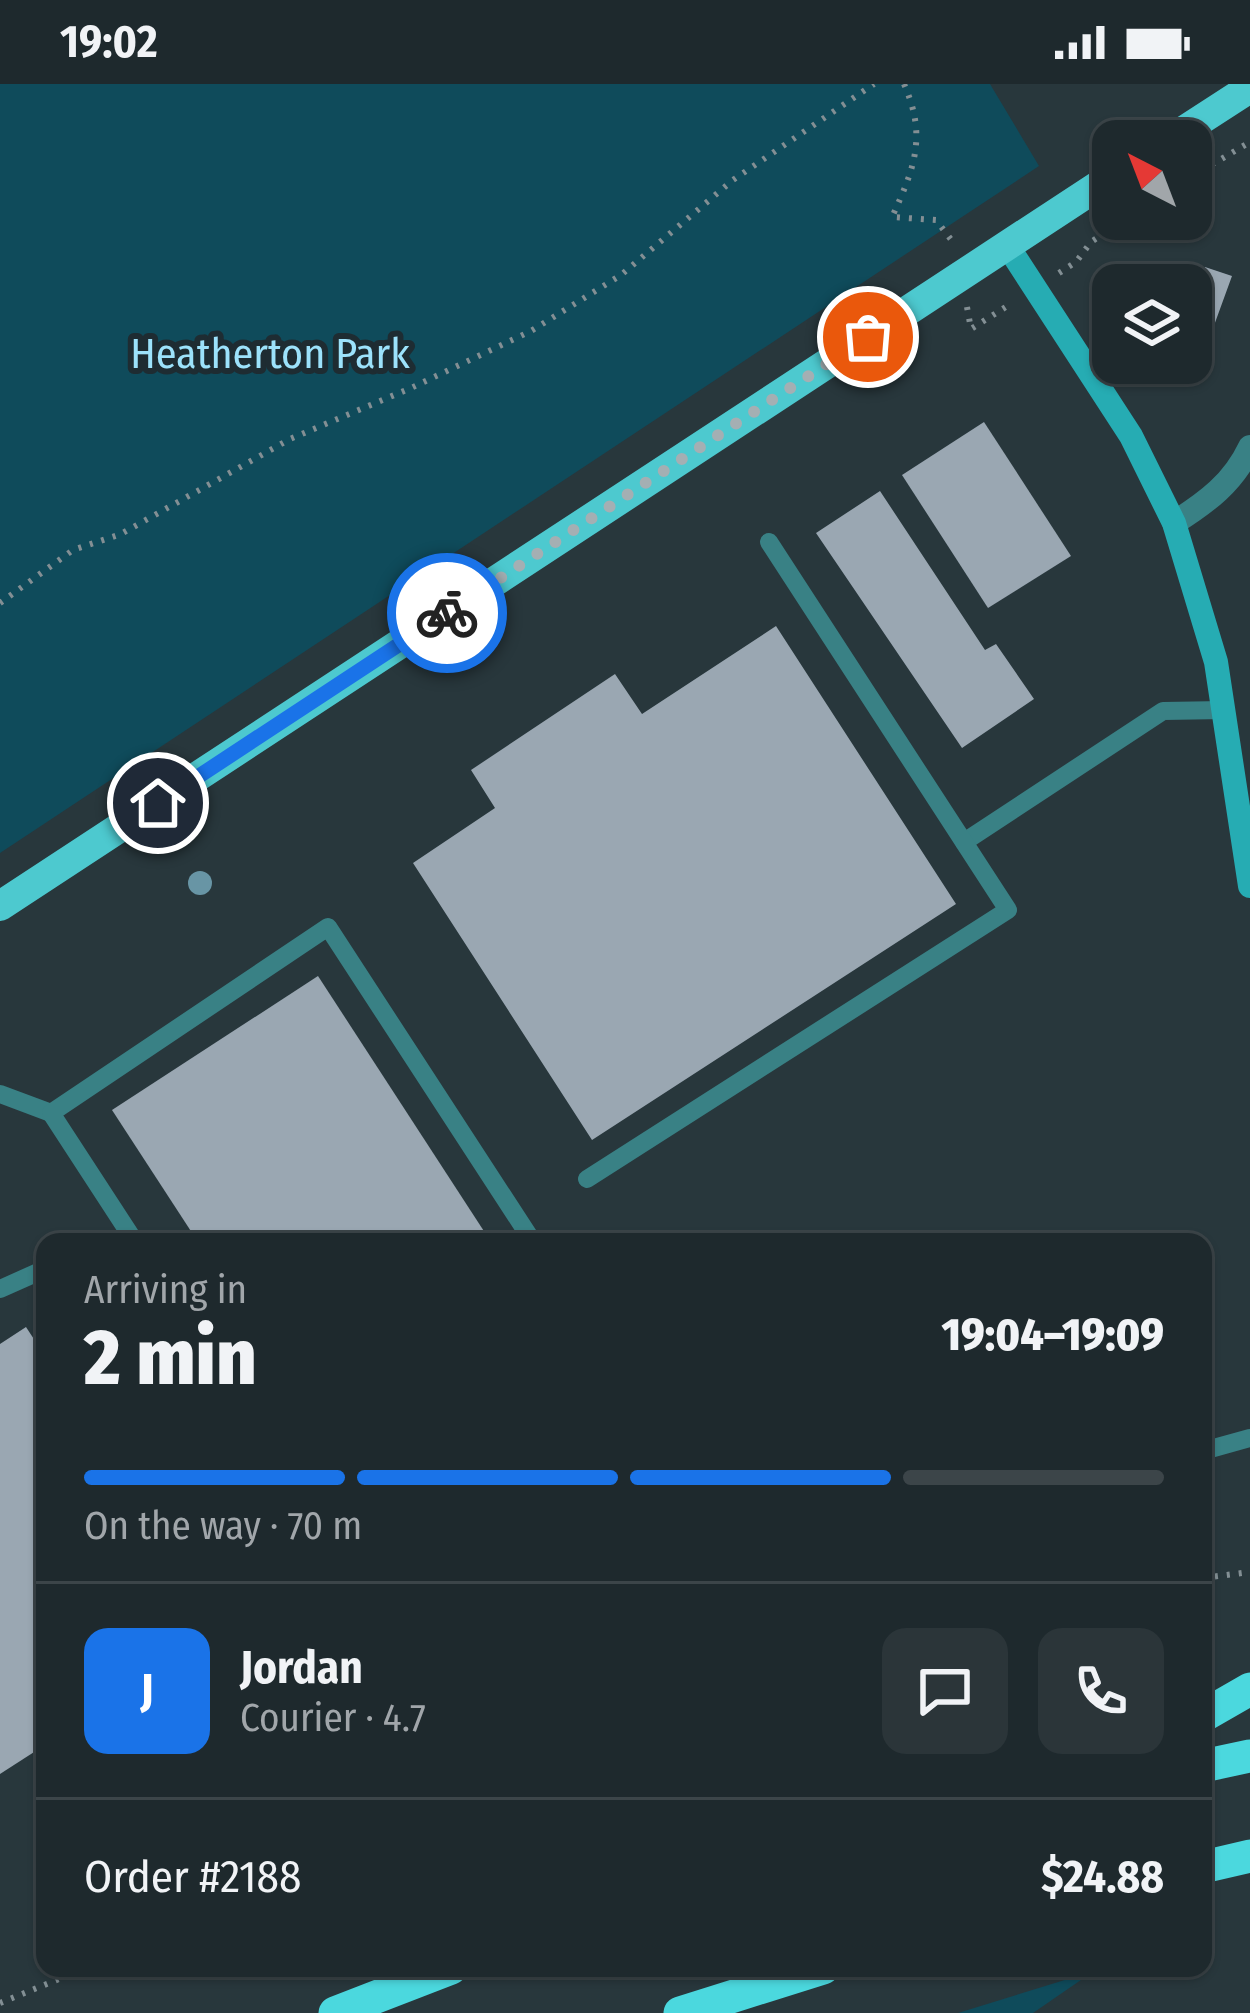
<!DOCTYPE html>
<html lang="en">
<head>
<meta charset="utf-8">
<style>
	body { margin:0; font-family:"Fira Sans Condensed",sans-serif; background:#2b3539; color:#f1f3f6; height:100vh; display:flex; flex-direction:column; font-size:45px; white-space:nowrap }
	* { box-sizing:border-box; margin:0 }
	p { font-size:39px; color:#a1a6aa }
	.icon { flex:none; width:66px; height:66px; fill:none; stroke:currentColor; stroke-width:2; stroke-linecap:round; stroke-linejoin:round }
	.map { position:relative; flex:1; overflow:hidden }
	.side { position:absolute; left:36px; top:1149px; width:1176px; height:744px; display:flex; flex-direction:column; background:#1e292d; border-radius:24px; box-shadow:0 3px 9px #0004,0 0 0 3px #3c4549 }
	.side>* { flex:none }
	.needle { width:78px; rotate:318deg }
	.tools { position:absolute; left:1092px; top:36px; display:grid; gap:24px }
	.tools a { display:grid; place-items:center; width:120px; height:120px; border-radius:24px; background:#1e292d; box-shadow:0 3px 9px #0004,0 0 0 3px #3c4549; font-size:60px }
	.pin { position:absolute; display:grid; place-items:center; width:102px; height:102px; color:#fff; margin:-51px; border:6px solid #fff; border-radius:50%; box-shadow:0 3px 12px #0007 }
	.courier { position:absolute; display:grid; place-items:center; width:120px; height:120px; margin:-60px; border:9px solid #1a73e8; border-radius:50%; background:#fff; color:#222; box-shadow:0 3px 15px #0007 }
	.overview em { font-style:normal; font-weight:800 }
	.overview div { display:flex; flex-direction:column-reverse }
	.overview { display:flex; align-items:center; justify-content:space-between; height:204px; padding:0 48px }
	h1 { font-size:78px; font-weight:800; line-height:90px }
	.bar { display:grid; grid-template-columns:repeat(4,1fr); gap:18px 12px; align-content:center; height:144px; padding:0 48px }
	.bar i { height:15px; border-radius:9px; background:#3c4549 }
	.bar .selected { background:#1a73e8 }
	.bar p { grid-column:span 4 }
	.line { display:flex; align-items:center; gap:30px; padding:0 48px; border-top:3px solid #3c4549 }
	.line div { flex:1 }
	.round { display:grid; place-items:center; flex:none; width:126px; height:126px; border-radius:24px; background:#2b3539 }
	.status { display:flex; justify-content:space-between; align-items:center; height:84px; padding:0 60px; background:#1e292d; direction:ltr }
	.status svg { height:33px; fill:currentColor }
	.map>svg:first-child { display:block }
</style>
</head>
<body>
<div class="status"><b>19:02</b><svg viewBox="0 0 49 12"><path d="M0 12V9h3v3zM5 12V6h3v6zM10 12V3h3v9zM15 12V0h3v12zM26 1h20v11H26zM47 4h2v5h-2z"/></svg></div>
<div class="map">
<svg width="1250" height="1929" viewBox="0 0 1250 1929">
	<rect width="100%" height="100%" fill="#28373c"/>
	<g fill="#0f4b5b">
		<path d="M 0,0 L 990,0 L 1039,82 L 0,769 Z"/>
		<path d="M 1094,1887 L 1033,1929 L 958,1929 Z"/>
	</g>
	<g fill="#9aa7b2">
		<path d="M 1205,183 L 1232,192 L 1200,280 L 1190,290 L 1182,291 L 1164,279 L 1191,279 L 1191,206 L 1198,205 Z"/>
		<path d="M 984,338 L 1071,472 L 988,524 L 902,391 Z"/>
		<path d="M 880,407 L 985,566 L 996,560 L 1034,615 L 962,664 L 816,449 Z"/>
		<path d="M 776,542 L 956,820 L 592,1056 L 413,779 L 495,724 L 471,686 L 615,590 L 642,630 Z"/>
		<path d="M 318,892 L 491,1158 L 198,1158 L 112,1026 Z"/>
		<path d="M 26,1243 L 45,1272 L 45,1661 L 0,1690 L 0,1260 Z"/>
	</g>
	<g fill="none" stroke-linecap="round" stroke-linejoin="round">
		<g stroke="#838f94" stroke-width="6" stroke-dasharray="3 9" stroke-linecap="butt">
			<path d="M 904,0 C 927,52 915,83 892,133 L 936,136 L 956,162"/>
			<path d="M 1191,93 L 1250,58"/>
			<path d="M 1059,189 L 1076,178 L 1091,158 L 1126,135"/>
			<path d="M 967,223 L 971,245 L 1012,219"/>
			<path d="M 0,519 L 73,466 L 121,450 L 290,355 L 411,304 L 531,247 L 621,191 L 733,96 L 874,0"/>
			<path d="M 1203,1494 L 1250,1488"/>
			<path d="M 0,1919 L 86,1884"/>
		</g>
		<g stroke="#398185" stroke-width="18">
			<path d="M 964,758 L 1163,627 L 1224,626"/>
			<path d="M 0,1010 L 51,1029"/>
			<path d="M 587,1095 L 1008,826 L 769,458"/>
			<path d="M 135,1158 L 51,1029 L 328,843 L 533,1158"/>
			<path d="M 0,1205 L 45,1185"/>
			<path d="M 1203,1367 L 1250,1354"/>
		</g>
		<path stroke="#398185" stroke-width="24" d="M 1174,439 C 1207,418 1233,399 1250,363"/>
		<path stroke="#26acb3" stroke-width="24" d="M 1007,161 L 1131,352 L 1174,439 L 1216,578 L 1250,802"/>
		<g stroke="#4dc9cf" stroke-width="30">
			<path d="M 1168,57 L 1250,4"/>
			<path d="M 0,822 L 1113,92"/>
		</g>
		<g stroke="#4bd8de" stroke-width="33">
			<path d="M 1203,1632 L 1250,1605"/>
			<path d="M 1203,1682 L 1250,1672"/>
			<path d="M 1203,1783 L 1250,1772"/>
			<path d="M 335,1929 L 451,1884"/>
			<path d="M 680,1929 L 823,1884"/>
		</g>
	</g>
	<circle fill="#6895a5" cx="200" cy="799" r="12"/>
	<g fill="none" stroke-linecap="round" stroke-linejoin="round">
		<path stroke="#a4afb3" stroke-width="12" stroke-dasharray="0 21.6" d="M 447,529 L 868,253"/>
		<path stroke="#1a73e8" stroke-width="15" d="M 158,719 L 447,529"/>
	</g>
	<g text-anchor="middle" stroke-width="12" stroke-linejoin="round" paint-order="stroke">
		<g font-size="42" fill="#9ce2fb" stroke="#1e2c32">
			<text x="270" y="284">Heatherton Park</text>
		</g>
	</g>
</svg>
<div class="tools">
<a><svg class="needle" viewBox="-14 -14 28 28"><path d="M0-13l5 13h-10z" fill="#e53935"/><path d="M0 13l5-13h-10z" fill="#a1a6aa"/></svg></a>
<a><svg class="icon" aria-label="layers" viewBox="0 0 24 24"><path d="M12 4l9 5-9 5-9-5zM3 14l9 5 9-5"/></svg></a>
</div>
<div class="pin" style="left:868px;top:253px;background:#ea580c"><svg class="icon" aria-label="bag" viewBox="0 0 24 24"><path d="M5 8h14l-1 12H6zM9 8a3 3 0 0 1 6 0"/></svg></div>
<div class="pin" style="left:158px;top:719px;background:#1f2937"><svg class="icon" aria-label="home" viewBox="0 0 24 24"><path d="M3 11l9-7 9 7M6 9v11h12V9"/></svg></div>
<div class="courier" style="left:447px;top:529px"><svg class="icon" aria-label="bike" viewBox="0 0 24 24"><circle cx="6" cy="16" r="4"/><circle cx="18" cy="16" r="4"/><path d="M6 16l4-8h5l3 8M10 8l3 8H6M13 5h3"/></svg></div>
<section class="side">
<div class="overview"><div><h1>2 min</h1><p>Arriving in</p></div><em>19:04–19:09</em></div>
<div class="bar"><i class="selected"></i><i class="selected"></i><i class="selected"></i><i></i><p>On the way · 70 m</p></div>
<div class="line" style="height:216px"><b class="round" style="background:#1a73e8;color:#fff">J</b><div><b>Jordan</b><p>Courier · 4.7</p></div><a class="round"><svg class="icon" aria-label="chat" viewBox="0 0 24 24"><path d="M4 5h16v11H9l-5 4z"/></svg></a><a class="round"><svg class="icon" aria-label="phone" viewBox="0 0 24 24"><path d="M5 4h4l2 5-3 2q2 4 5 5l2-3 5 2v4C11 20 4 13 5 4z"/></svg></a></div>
<div class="line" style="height:156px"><div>Order #2188</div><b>$24.88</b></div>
</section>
</div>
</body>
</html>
